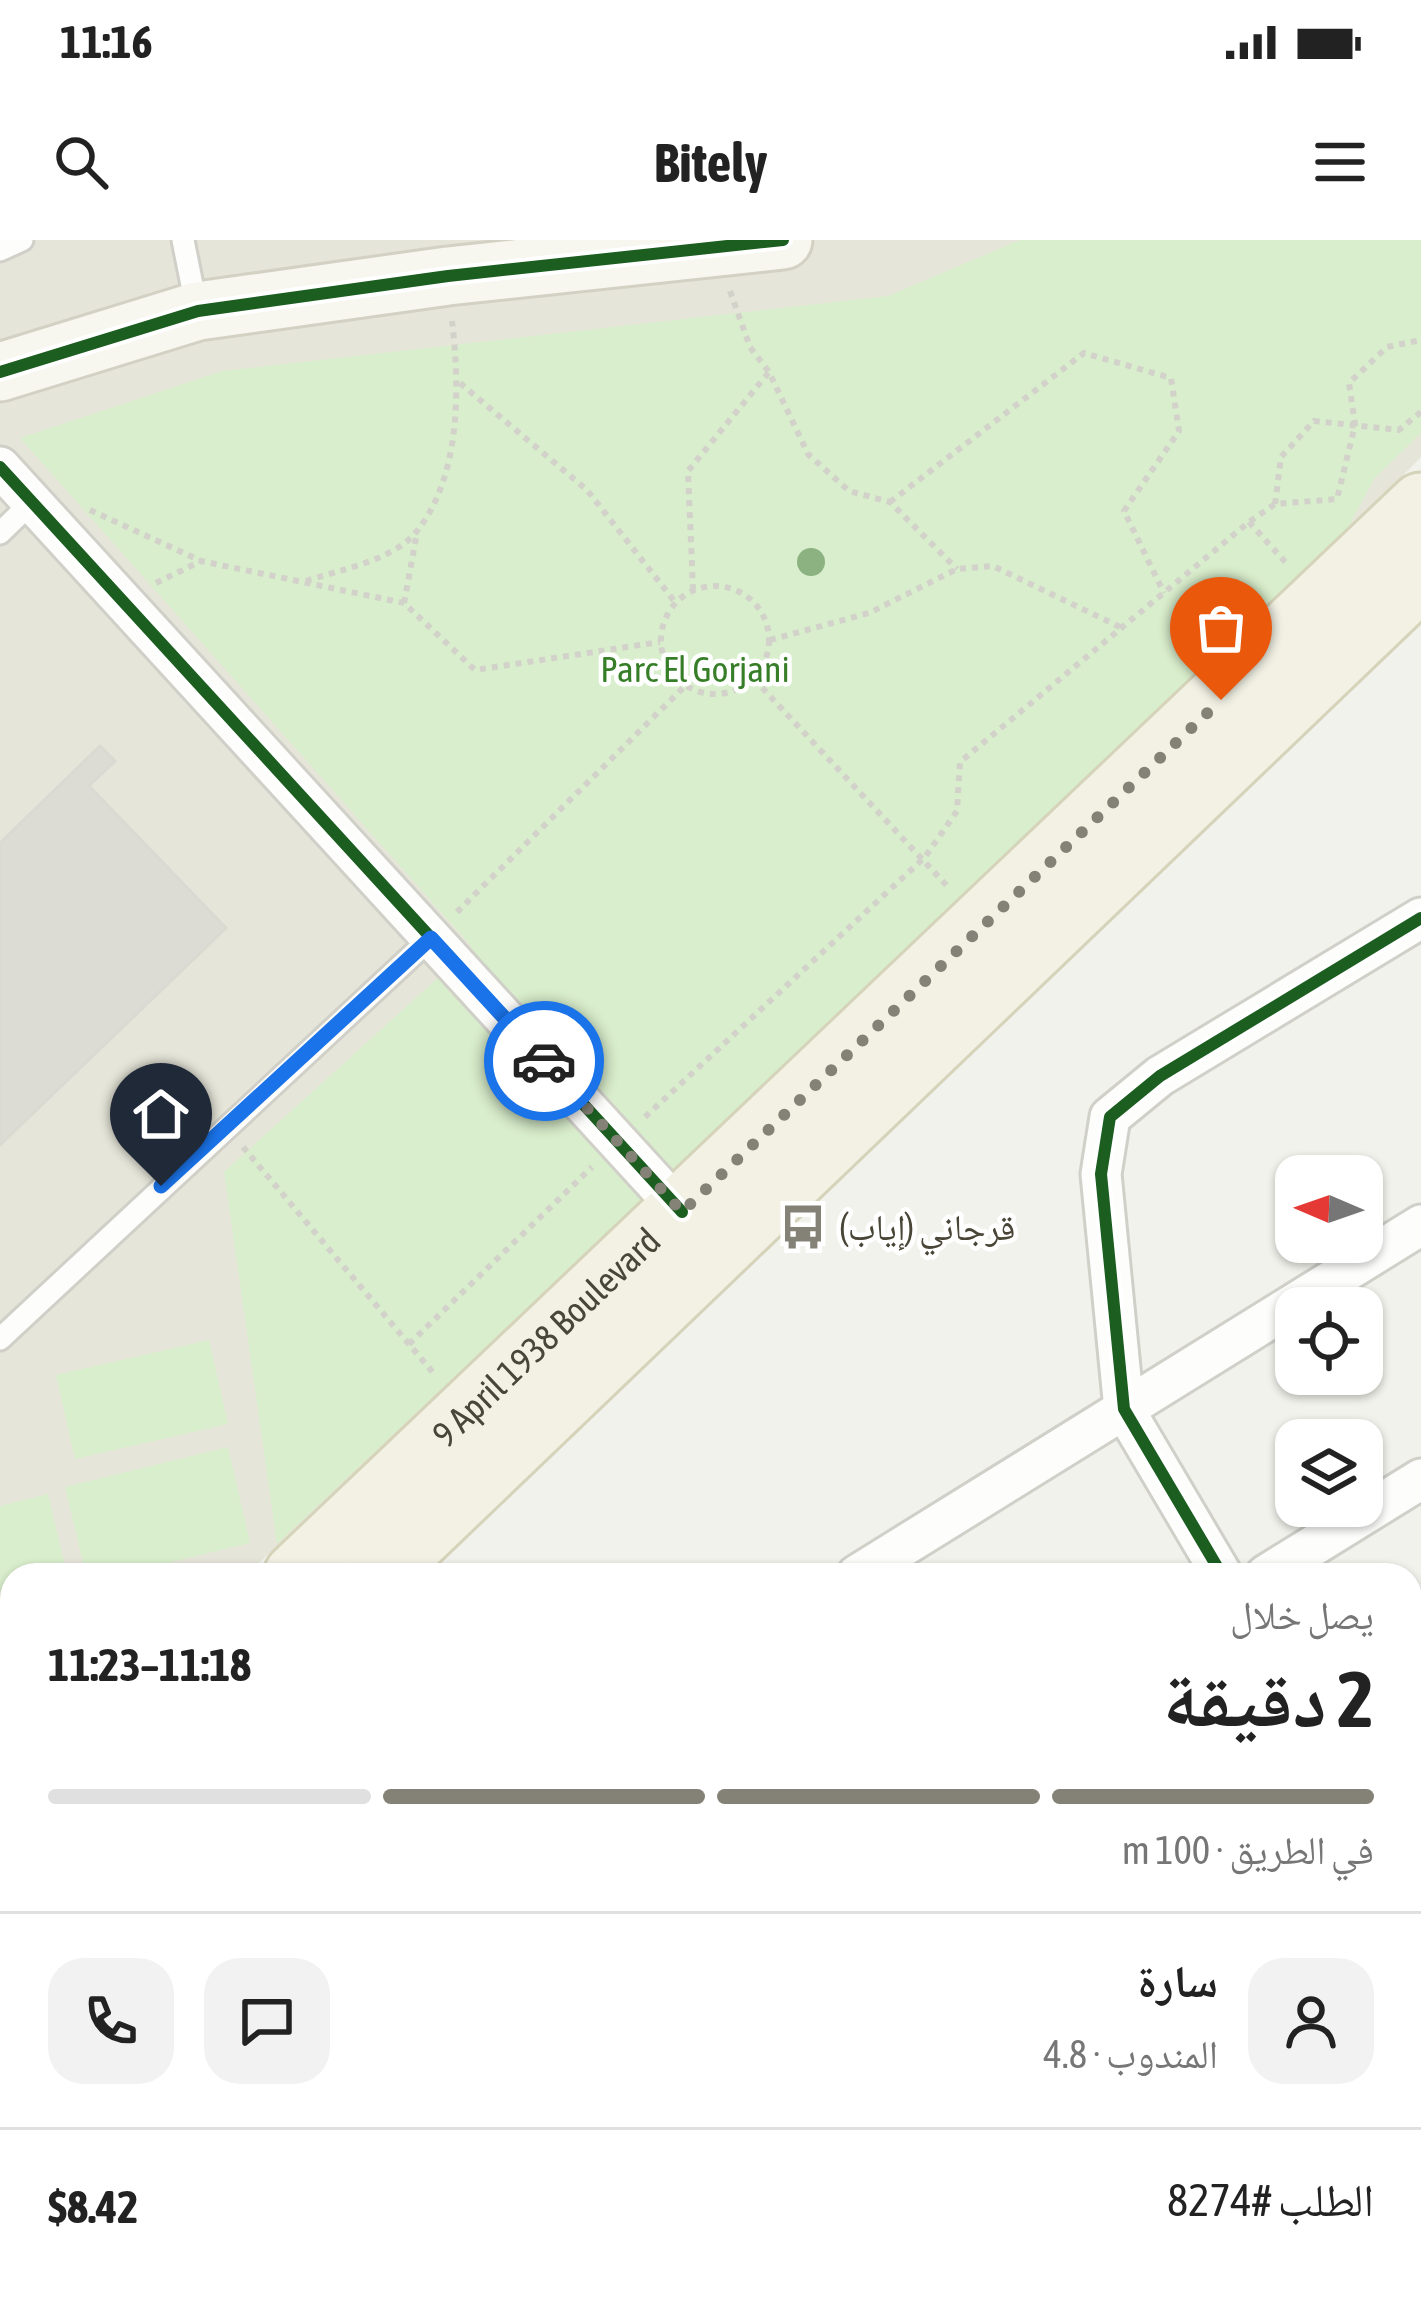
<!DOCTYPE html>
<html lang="ar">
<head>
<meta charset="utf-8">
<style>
	body { margin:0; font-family:"Asap Condensed","Noto Naskh Arabic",sans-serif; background:#f2f2f2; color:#222; direction:rtl; height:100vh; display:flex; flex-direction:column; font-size:45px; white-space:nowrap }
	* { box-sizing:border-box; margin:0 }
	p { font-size:39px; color:#767676 }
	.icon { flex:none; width:66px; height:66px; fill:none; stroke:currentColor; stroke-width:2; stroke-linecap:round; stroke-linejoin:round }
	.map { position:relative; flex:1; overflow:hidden; direction:ltr }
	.drawer { position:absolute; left:0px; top:1323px; width:1422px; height:744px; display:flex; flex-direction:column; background:#fff; border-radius:36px 36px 0 0; box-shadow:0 3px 9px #0004; direction:rtl }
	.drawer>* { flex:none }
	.needle { width:78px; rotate:272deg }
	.controls { position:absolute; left:1275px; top:915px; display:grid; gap:24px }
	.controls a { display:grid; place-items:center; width:108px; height:108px; border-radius:24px; background:#fff; box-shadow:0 3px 9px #0004; font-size:60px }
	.pin { position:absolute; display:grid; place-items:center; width:102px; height:102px; color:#fff; margin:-123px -51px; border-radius:50% 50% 50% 0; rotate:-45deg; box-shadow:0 0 12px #0007 }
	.pin .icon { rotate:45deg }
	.courier { position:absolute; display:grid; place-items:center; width:120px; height:120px; margin:-60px; border:9px solid #1a73e8; border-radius:50%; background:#fff; color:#222; box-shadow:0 3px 15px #0007 }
	.summary em { font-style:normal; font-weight:700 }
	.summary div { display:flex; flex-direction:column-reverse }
	.summary { display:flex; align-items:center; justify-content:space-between; height:204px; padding:0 48px }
	h1 { font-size:78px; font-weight:700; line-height:90px }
	.bar { display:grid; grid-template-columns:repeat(4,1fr); gap:18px 12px; align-content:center; height:144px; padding:0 48px }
	.bar i { height:15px; border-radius:9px; background:#e0e0e0 }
	.bar .on { background:#848276 }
	.bar p { grid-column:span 4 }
	.line { display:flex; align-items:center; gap:30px; padding:0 48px; border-top:3px solid #e0e0e0 }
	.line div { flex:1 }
	.round { display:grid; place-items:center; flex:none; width:126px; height:126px; border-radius:36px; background:#f2f2f2 }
	.status { display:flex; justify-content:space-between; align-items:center; height:84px; padding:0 60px; background:#fff; direction:ltr }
	.status svg { height:33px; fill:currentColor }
	header { display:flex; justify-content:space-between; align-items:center; height:156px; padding:0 48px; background:#fff; font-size:54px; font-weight:700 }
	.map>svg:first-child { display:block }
</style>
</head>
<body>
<div class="status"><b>11:16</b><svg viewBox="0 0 49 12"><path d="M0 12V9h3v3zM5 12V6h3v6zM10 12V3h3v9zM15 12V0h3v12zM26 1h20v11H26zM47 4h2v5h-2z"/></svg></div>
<header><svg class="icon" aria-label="menu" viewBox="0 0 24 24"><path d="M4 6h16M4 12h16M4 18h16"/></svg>Bitely<svg class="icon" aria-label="search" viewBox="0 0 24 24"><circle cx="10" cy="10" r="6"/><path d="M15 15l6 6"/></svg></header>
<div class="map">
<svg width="1421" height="2067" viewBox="0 0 1421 2067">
	<rect width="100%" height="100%" fill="#f2f2ec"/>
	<path fill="#e6e5d9" d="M 0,0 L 1421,0 L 1421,217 L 1343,297 L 246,1335 L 12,1335 L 12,1564 L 0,1575 Z"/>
	<g fill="#d9eecc">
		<path d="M 1020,0 L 1421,0 L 1421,193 L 1374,239 L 1343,297 L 277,1304 L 224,932 L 472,707 L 20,198 L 222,131 L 888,56 Z"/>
		<path d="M 209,1100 L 228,1184 L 75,1219 L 56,1135 Z"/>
		<path d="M 228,1207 L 250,1303 L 117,1335 L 86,1335 L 65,1247 Z"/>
		<path d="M 48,1254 L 67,1335 L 12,1335 L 12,1364 L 0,1367 L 0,1266 Z"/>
	</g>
	<g fill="#dcdbd4" stroke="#dad9d2" stroke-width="3">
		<path d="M 100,506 L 115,521 L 89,546 L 226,688 L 0,905 L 0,603 Z"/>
		<path d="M 1421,1605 L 1421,1710 L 1410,1717 L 1410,1612 Z"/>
	</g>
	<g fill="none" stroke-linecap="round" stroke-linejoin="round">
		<g stroke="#d0d0c9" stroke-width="27">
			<g id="lane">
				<path d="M 183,0 L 197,70"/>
				<path d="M 0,10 L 22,0"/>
				<path d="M 0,293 L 32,262"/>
				<path d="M 0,1099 L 431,698"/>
			</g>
		</g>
		<g stroke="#d0d0c9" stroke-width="45">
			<g id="street">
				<path d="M 0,227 L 682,972"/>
				<path d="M 857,1335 L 1421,985"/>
				<path d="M 1222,1335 L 1124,1169 L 1101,934 L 1110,877 L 1160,836 L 1421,678"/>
				<path d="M 1266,1335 L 1421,1239"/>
				<path d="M 1410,1549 L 1421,1543"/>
				<path d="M 26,2067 L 45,2055"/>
				<path d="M 578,2067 L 597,2055"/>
			</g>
		</g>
		<g stroke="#d2d1c3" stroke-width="63">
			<path id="secondary" d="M 0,132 L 198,71 L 448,36 L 783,0"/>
		</g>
		<g stroke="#d5d3b9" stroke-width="69">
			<g id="primary">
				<path id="s1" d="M 296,1335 L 1421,265"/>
				<path d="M 379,1335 L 1421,337"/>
				<path d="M 0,1609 L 12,1598"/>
				<path d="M 0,1695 L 12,1686"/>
			</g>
		</g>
		<g stroke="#d2d2ca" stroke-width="6" stroke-dasharray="6 6" stroke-linecap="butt">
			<path d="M 730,51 L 750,107 L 769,132 L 808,214 L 849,251 L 890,262 L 957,329"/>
			<path d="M 460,143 L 587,250 L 675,362"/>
			<path d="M 890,262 L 1084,113 L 1171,138 L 1179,191 L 1124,271 L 1164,353"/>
			<path d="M 1275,264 L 1281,217 L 1314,181 L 1399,190 L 1421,172"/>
			<path d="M 90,270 L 201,321"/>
			<path d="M 1249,282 L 1288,325"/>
			<path d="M 306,341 C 339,330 395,320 417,291 C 461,236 460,146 452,81"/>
			<path d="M 156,343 L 201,321 L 404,363 L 475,430 L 660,402"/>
			<circle cx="715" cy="400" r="54"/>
			<path d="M 693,350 L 688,231 L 769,132"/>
			<path d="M 404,363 L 417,293"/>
			<path d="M 770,400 L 869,373 L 957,329 L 993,326 L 1122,388"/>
			<path d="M 754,439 L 949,648"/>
			<path d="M 457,672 L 685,446"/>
			<path d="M 645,877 L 925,617 L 957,571 L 960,522 L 1249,282 L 1275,264 L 1337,259 L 1355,185 L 1349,143 L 1387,107 L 1421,100"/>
			<path d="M 243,907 L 435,1135"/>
			<path d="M 409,1104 L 592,927"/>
		</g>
		<use href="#lane" stroke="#fdfdfc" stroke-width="21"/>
		<use href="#street" stroke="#fdfdfc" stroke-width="39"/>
		<use href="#secondary" stroke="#f7f6ef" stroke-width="57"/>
		<use href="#primary" stroke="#f2f1e4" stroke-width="63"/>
		<g stroke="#dadad9" stroke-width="14">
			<g id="rail">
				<path d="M 1410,1737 L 1421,1731"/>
				<path d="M 1410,1805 L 1421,1798"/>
				<path d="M 880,2067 L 900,2055"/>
				<path d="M 983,2067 L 1002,2055"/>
			</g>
		</g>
		<use href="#rail" stroke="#fff" stroke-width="9" stroke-dasharray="27" stroke-linecap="butt"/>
		<g stroke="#fff" stroke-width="20">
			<g id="cycleway">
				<path d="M 0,132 L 198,71 L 448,36 L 783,0"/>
				<path d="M 0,227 L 682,972"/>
				<path d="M 1222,1335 L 1124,1169 L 1101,934 L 1110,877 L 1160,836 L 1421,678"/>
			</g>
		</g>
		<use href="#cycleway" stroke="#1b5e20" stroke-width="12"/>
	</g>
	<circle fill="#8bb280" cx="811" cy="322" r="14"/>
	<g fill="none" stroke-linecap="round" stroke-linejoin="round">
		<path stroke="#848276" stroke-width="12" stroke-dasharray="0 21.6" d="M 544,821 L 682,972 L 1221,460"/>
		<path stroke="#1a73e8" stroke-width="15" d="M 161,946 L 431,698 L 544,821"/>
	</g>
	<defs>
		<g id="bus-bare" transform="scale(3.6)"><path d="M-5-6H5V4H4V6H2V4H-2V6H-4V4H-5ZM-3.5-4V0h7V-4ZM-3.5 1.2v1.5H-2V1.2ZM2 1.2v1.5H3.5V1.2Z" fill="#848276" stroke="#fff" stroke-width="2.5" paint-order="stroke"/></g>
	</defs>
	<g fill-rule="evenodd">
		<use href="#bus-bare" x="803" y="987"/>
	</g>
	<g text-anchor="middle" stroke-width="9" stroke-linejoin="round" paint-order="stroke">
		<g font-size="36" fill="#367e27" stroke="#fff">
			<text x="695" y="442">Parc El Gorjani</text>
		</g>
		<g font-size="36" fill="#494637" stroke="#fff" text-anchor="start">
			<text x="839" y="1000">قرجاني (إياب)</text>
		</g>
		<g font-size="36" fill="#494637" stroke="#fff">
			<text dy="13" stroke="none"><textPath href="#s1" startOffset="345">9 April 1938 Boulevard</textPath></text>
		</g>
	</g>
</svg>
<div class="controls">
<a><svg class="needle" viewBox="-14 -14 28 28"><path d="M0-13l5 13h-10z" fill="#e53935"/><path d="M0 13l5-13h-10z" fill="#767676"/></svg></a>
<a><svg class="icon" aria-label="locate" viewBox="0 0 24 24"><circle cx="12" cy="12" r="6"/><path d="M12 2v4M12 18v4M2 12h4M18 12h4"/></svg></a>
<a><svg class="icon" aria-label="layers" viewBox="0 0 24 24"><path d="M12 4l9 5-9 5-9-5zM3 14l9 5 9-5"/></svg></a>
</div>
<div class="pin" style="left:1221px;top:460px;background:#ea580c"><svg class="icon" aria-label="bag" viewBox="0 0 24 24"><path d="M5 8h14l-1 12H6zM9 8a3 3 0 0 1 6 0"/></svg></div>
<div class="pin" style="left:161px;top:946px;background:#1f2937"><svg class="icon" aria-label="home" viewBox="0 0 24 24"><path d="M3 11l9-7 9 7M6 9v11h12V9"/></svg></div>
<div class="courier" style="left:544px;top:821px"><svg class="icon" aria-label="car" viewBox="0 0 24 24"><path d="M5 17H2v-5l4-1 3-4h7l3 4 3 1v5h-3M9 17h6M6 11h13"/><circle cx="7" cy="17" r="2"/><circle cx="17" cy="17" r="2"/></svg></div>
<section class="drawer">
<div class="summary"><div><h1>2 دقيقة</h1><p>يصل خلال</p></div><em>11:18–11:23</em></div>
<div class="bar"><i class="on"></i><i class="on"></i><i class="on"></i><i></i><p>في الطريق · 100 m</p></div>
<div class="line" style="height:216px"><a class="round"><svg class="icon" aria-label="person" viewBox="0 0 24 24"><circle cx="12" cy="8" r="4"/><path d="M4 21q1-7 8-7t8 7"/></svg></a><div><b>سارة</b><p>المندوب · 4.8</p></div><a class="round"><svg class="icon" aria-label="chat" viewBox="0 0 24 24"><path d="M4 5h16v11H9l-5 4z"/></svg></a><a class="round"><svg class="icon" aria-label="phone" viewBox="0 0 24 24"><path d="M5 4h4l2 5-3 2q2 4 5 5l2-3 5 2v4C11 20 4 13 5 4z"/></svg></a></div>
<div class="line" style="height:156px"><div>الطلب #8274</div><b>$8.42</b></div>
</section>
</div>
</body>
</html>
